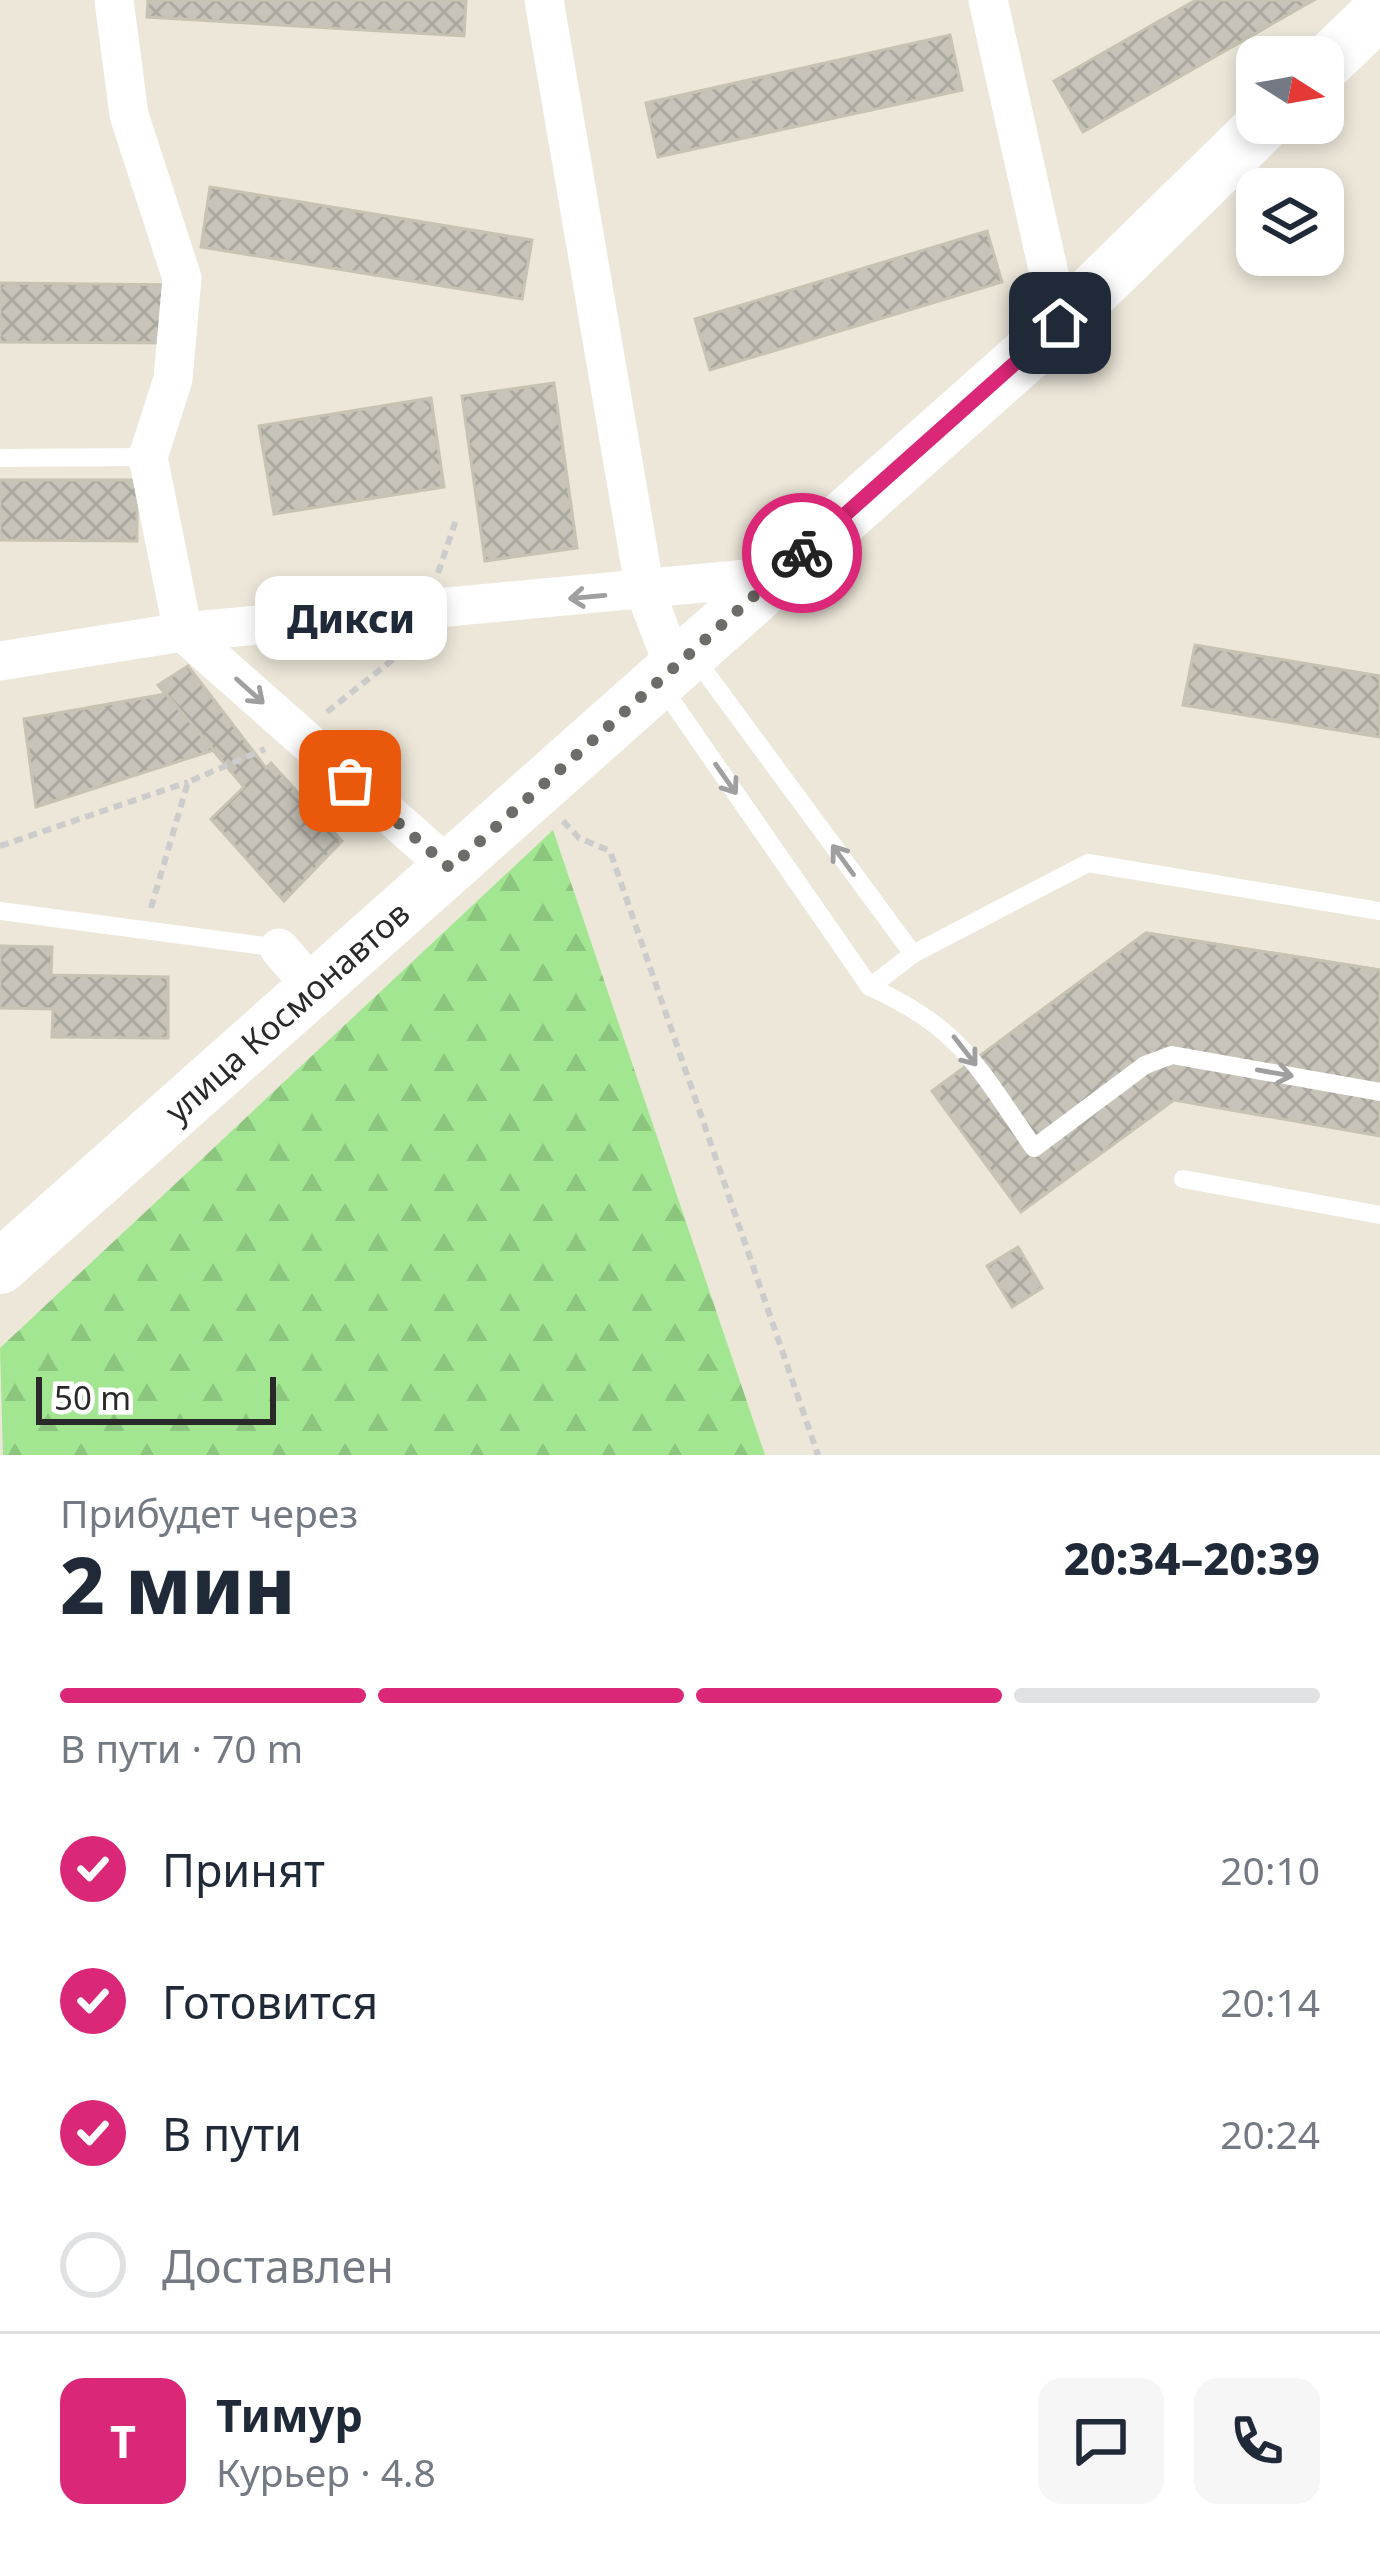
<!DOCTYPE html>
<html lang="ru">
<head>
<meta charset="utf-8">
<style>
	body { margin:0; font-family:"Noto Sans",sans-serif; background:#f6f6f7; color:#1f2937; height:100vh; display:flex; flex-direction:column; font-size:45px; white-space:nowrap }
	* { box-sizing:border-box; margin:0 }
	p { font-size:39px; color:#747a83 }
	.icon { flex:none; width:66px; height:66px; fill:none; stroke:currentColor; stroke-width:2; stroke-linecap:round; stroke-linejoin:round }
	.map { position:relative; height:1455px; overflow:hidden }
	.sheet { display:flex; flex-direction:column; background:#fff; flex:1 }
	.sheet>* { flex:none }
	.needle { width:78px; rotate:101deg }
	.buttons { position:absolute; left:1236px; top:36px; display:grid; gap:24px }
	.buttons a { display:grid; place-items:center; width:108px; height:108px; border-radius:24px; background:#fff; box-shadow:0 6px 18px #0003; font-size:60px }
	.scale { position:absolute; left:36px; bottom:30px; width:240px; box-sizing:border-box; padding-left:12px; border:6px solid #292929; border-top:0; font-size:33px; line-height:42px; white-space:nowrap; color:#292929; -webkit-text-stroke:9px #fff; paint-order:stroke }
	.pin { position:absolute; display:grid; place-items:center; width:102px; height:102px; color:#fff; margin:-51px; border-radius:24px; box-shadow:0 6px 18px #0006 }
	.courier { position:absolute; display:grid; place-items:center; width:120px; height:120px; margin:-60px; border:9px solid #db2777; border-radius:50%; background:#fff; color:#222; box-shadow:0 3px 15px #0007 }
	.bubble { position:absolute; height:84px; border-radius:24px; background:#fff; box-shadow:0 6px 18px #0003; font-size:39px; font-weight:800; line-height:84px; text-align:center }
	.overview em { font-style:normal; font-weight:800 }
	.overview div { display:flex; flex-direction:column-reverse }
	.overview { display:flex; align-items:center; justify-content:space-between; height:204px; padding:0 60px }
	h1 { font-size:78px; font-weight:800; line-height:90px }
	.bar { display:grid; grid-template-columns:repeat(4,1fr); gap:18px 12px; align-content:center; height:144px; padding:0 60px }
	.bar i { height:15px; border-radius:9px; background:#e0e1e3 }
	.bar .on { background:#db2777 }
	.bar p { grid-column:span 4 }
	.line { display:flex; align-items:center; gap:30px; padding:0 60px; border-top:3px solid #e0e1e3 }
	.line div { flex:1 }
	.round { display:grid; place-items:center; flex:none; width:126px; height:126px; border-radius:24px; background:#f6f6f7 }
	ol { padding:0 60px; list-style:none }
	li { display:flex; align-items:center; gap:36px; height:132px }
	li p { margin-inline-start:auto }
	li .icon { padding:12px; border-radius:50%; background:#db2777; color:#fff; stroke-width:4 }
	li:last-child { color:#747a83 }
	li i { width:66px; height:66px; border:6px solid #e0e1e3; border-radius:50% }
	.map>svg:first-child { display:block }
</style>
</head>
<body>
<div class="map">
<svg width="1380" height="1455" viewBox="0 0 1380 1455">
	<defs>
		<pattern id="forest-firs" width="22" height="20" patternUnits="userSpaceOnUse" patternTransform="scale(3)"><rect width="22" height="20" fill="#a2e692"/><path d="M5 1l3.5 6h-7zM16 11l3.5 6h-7z" fill="#8cc57e"/></pattern>
		<pattern id="building-cross-hatch" width="8" height="8" patternUnits="userSpaceOnUse" patternTransform="scale(3)"><rect width="8" height="8" fill="#c7c3b9"/><path d="M0 0l8 8M0 8l8-8" fill="none" stroke="#aba89f"/></pattern>
	</defs>
	<rect width="100%" height="100%" fill="#ece7d9"/>
	<path fill="url(#forest-firs)" d="M 553,830 L 765,1455 L 3,1455 L 0,1348 Z"/>
	<g fill="url(#building-cross-hatch)" stroke="#c7c3b3" stroke-width="3">
		<path d="M 148,0 L 466,0 L 464,36 L 147,17 Z"/>
		<path d="M 1196,0 L 1314,0 L 1083,132 L 1054,81 Z"/>
		<path d="M 950,35 L 962,90 L 658,157 L 646,103 Z"/>
		<path d="M 210,187 L 532,240 L 522,299 L 201,247 Z"/>
		<path d="M 987,231 L 1002,282 L 710,370 L 695,319 Z"/>
		<path d="M 0,283 L 186,285 L 186,343 L 0,342 Z"/>
		<path d="M 554,383 L 577,548 L 485,561 L 462,396 Z"/>
		<path d="M 431,398 L 444,487 L 274,514 L 259,426 Z"/>
		<path d="M 0,480 L 137,480 L 137,541 L 0,540 Z"/>
		<path d="M 1195,645 L 1380,676 L 1380,737 L 1183,705 Z"/>
		<path d="M 188,666 L 266,768 L 271,763 L 342,841 L 284,901 L 211,819 L 244,787 L 158,685 Z"/>
		<path d="M 166,694 L 214,750 L 36,807 L 24,719 Z"/>
		<path d="M 1146,933 L 1380,970 L 1380,1042 L 1165,1009 L 1047,1088 L 1011,1033 Z"/>
		<path d="M 1146,933 L 1380,970 L 1380,1136 L 1174,1100 L 1021,1212 L 932,1091 Z"/>
		<path d="M 0,946 L 52,947 L 51,975 L 168,977 L 168,1038 L 52,1037 L 53,1009 L 0,1008 Z"/>
		<path d="M 1018,1247 L 1042,1288 L 1012,1307 L 987,1266 Z"/>
	</g>
	<g fill="none" stroke-linecap="round" stroke-linejoin="round">
		<g stroke="#ccc" stroke-width="6" stroke-dasharray="9 6" stroke-linecap="butt">
			<path d="M 438,573 L 456,520"/>
			<path d="M 327,712 L 406,649"/>
			<path d="M 563,821 L 579,838 L 610,851 L 818,1455"/>
			<path d="M 0,846 L 188,782"/>
			<path d="M 151,908 L 188,782 L 265,749"/>
		</g>
		<g stroke="#fff" stroke-width="18">
			<path d="M 0,458 L 148,457"/>
			<path d="M 695,658 L 913,954"/>
			<path d="M 662,687 L 870,987 C 962,1028 979,1069 1034,1148 L 1145,1065 L 1172,1055 L 1380,1092"/>
			<path d="M 0,911 L 279,948"/>
			<path d="M 870,987 L 913,954 L 1088,863 L 1380,911"/>
			<path d="M 1183,1179 L 1380,1215"/>
		</g>
		<g stroke="#fff" stroke-width="39">
			<path d="M 114,0 L 129,115 L 182,278 L 173,379 L 148,457 L 183,632 L 450,868"/>
			<path d="M 544,0 L 645,591 L 675,669"/>
			<path d="M 988,0 L 1060,323"/>
			<path d="M 0,661 L 183,632 L 777,576"/>
			<path d="M 279,948 L 314,989"/>
		</g>
		<g stroke="#fff" stroke-width="54">
			<path d="M 1323,66 L 1380,11"/>
			<path id="s1" d="M 0,1267 L 1039,344 L 1265,123"/>
		</g>
	</g>
	<defs><path id="oneway-shaft" d="M-6 0H5M1.5-3L5.5 0L1.5 3" fill="none" stroke-width="1.6" stroke-linecap="round" stroke-linejoin="round" transform="scale(3)"/></defs>
	<g stroke="#9f9f9f">
		<use href="#oneway-shaft" transform="translate(587 597) rotate(175)"/>
		<use href="#oneway-shaft" transform="translate(250 691) rotate(42)"/>
		<use href="#oneway-shaft" transform="translate(726 779) rotate(55)"/>
		<use href="#oneway-shaft" transform="translate(843 860) rotate(-126)"/>
		<use href="#oneway-shaft" transform="translate(965 1051) rotate(52)"/>
		<use href="#oneway-shaft" transform="translate(1275 1073) rotate(10)"/>
	</g>
	<g fill="none" stroke-linecap="round" stroke-linejoin="round">
		<path stroke="#6d6c67" stroke-width="12" stroke-dasharray="0 21.6" d="M 350,781 L 450,868 L 802,553"/>
		<path stroke="#db2777" stroke-width="15" d="M 802,553 L 1060,323"/>
	</g>
	<g text-anchor="middle" stroke-width="10" stroke-linejoin="round" paint-order="stroke">
		<g font-size="33" fill="#292929" stroke="#fff">
			<text dy="12" stroke="none"><textPath href="#s1" startOffset="384">улица Космонавтов</textPath></text>
		</g>
	</g>
</svg>
<div class="buttons">
<a><svg class="needle" viewBox="-14 -14 28 28"><path d="M0-13l5 13h-10z" fill="#e53935"/><path d="M0 13l5-13h-10z" fill="#747a83"/></svg></a>
<a><svg class="icon" aria-label="layers" viewBox="0 0 24 24"><path d="M12 4l9 5-9 5-9-5zM3 14l9 5 9-5"/></svg></a>
</div>
<div class="scale">50 m</div>
<div class="pin" style="left:350px;top:781px;background:#ea580c"><svg class="icon" aria-label="bag" viewBox="0 0 24 24"><path d="M5 8h14l-1 12H6zM9 8a3 3 0 0 1 6 0"/></svg></div>
<div class="pin" style="left:1060px;top:323px;background:#1f2937"><svg class="icon" aria-label="home" viewBox="0 0 24 24"><path d="M3 11l9-7 9 7M6 9v11h12V9"/></svg></div>
<div class="courier" style="left:802px;top:553px"><svg class="icon" aria-label="bike" viewBox="0 0 24 24"><circle cx="6" cy="16" r="4"/><circle cx="18" cy="16" r="4"/><path d="M6 16l4-8h5l3 8M10 8l3 8H6M13 5h3"/></svg></div>
<div class="bubble" style="left:255px;top:576px;width:192px">Дикси</div>
</div>
<section class="sheet">
<div class="overview"><div><h1>2 мин</h1><p>Прибудет через</p></div><em>20:34–20:39</em></div>
<div class="bar"><i class="on"></i><i class="on"></i><i class="on"></i><i></i><p>В пути · 70 m</p></div>
<ol>
<li><svg class="icon" aria-label="check" viewBox="0 0 24 24"><path d="M5 12l5 5 9-10"/></svg>Принят<p>20:10</p></li>
<li><svg class="icon" aria-label="check" viewBox="0 0 24 24"><path d="M5 12l5 5 9-10"/></svg>Готовится<p>20:14</p></li>
<li><svg class="icon" aria-label="check" viewBox="0 0 24 24"><path d="M5 12l5 5 9-10"/></svg>В пути<p>20:24</p></li>
<li><i></i>Доставлен</li>
</ol>
<div class="line" style="height:216px"><b class="round" style="background:#db2777;color:#fff">Т</b><div><b>Тимур</b><p>Курьер · 4.8</p></div><a class="round"><svg class="icon" aria-label="chat" viewBox="0 0 24 24"><path d="M4 5h16v11H9l-5 4z"/></svg></a><a class="round"><svg class="icon" aria-label="phone" viewBox="0 0 24 24"><path d="M5 4h4l2 5-3 2q2 4 5 5l2-3 5 2v4C11 20 4 13 5 4z"/></svg></a></div>
</section>
</body>
</html>
